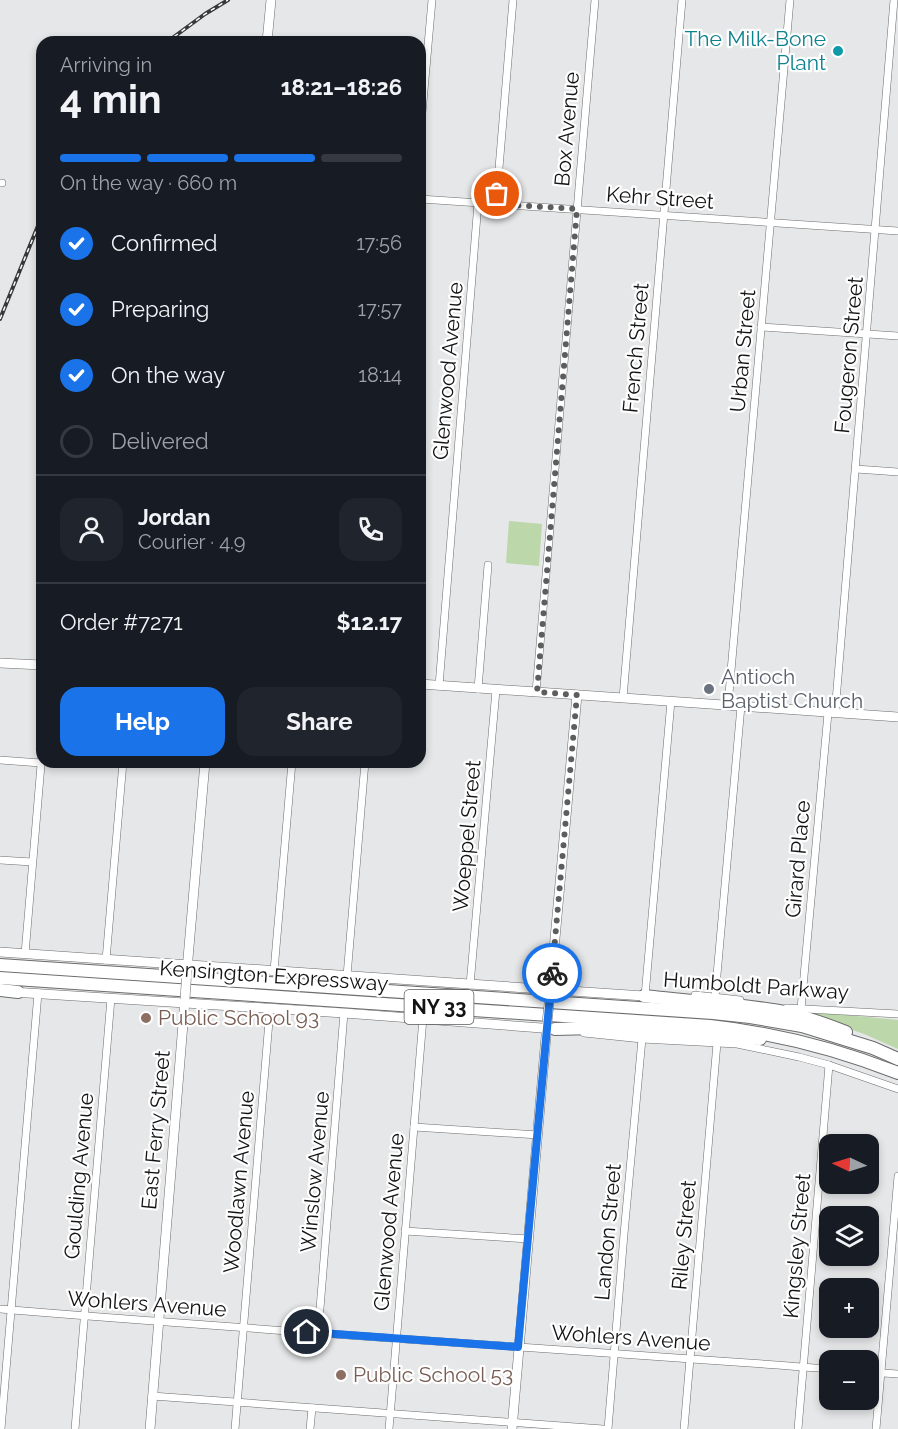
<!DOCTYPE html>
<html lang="en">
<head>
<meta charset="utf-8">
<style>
	body { margin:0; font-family:Raleway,sans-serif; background:#20242c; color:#f1f3f6; height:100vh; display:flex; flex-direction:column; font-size:22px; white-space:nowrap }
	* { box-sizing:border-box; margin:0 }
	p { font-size:20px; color:#9ea1a6 }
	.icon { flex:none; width:33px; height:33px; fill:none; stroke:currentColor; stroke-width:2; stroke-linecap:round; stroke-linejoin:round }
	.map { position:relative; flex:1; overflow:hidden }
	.drawer { position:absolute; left:36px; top:36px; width:390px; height:732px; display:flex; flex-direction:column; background:#171b24; border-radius:18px; box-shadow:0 3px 9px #0003 }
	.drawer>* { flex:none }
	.needle { width:39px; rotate:274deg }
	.tools { position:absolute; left:819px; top:1134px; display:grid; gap:12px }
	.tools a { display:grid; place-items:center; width:60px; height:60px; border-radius:12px; background:#171b24; box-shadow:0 3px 9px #0003; font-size:30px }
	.pin { position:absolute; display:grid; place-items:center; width:51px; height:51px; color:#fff; margin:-26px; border:3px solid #fff; border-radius:50%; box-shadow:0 2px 6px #0007 }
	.courier { position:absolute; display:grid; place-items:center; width:60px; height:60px; margin:-30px; border:4px solid #1a73e8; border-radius:50%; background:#fff; color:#222; box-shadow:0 2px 8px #0007 }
	.head em { font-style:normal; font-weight:700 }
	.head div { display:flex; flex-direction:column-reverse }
	.head { display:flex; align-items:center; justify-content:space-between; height:102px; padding:0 24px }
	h1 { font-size:39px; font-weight:700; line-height:45px }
	.bar { display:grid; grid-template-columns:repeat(4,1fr); gap:9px 6px; align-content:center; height:72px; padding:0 24px }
	.bar i { height:8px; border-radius:4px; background:#363941 }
	.bar .active { background:#1a73e8 }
	.bar p { grid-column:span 4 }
	.line { display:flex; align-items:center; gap:15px; padding:0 24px; border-top:2px solid #363941 }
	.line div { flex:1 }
	.round { display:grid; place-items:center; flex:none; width:63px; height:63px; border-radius:18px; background:#20242c }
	ol { padding:0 24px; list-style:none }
	li { display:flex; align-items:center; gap:18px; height:66px }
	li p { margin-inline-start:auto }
	li .icon { padding:6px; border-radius:50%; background:#1a73e8; color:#fff; stroke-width:4 }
	li:last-child { color:#9ea1a6 }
	li i { width:33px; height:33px; border:3px solid #363941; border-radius:50% }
	.button { display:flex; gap:12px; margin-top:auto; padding:12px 24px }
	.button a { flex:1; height:69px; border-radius:18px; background:#1a73e8; color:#fff; font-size:24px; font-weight:700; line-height:69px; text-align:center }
	.button a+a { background:#20242c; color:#f1f3f6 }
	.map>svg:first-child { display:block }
</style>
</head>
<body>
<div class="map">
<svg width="898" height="1429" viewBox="0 0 898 1429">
	<rect width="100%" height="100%" fill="#e6e7e8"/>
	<g fill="#bcd7aa">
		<path d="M 509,521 L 542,524 L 539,566 L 506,563 Z"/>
		<path d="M 795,1010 L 898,1020 L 898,1049 L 864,1034 Z"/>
	</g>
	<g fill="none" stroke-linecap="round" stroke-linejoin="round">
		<g stroke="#6b6c6d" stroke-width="8">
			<g id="street">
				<path d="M 420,136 L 432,0"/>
				<path d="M 0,183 L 2,183"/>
				<path d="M 420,199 L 898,231"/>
				<path d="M 496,204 L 513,0"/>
				<path d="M 761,327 L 898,336"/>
				<path d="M 856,469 L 898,472"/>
				<path d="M 439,686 L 478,203"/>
				<path d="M 478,689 L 488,565"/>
				<path d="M 536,692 L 595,0"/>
				<path d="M 623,698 L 682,0"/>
				<path d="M 728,705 L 790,0"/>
				<path d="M 835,713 L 894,0"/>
				<path d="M 0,760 L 41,763"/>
				<path d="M 0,860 L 32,862"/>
				<path d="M 25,954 L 42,753"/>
				<path d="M 106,960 L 123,762"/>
				<path d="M 274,971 L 292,762"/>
				<path d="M 347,976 L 365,762"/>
				<path d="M 470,985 L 496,690"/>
				<path d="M 695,995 L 740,1000"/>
				<path d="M 645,996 L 671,701"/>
				<path d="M 715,997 L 741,706"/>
				<path d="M 787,1008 L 898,1014"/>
				<path d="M 801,1009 L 828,713"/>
				<path d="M 584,1033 L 642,1039 L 737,1044 L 799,1057 L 829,1065 L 898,1089"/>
				<path d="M 414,1127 L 538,1135"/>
				<path d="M 405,1231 L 529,1239"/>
				<path d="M 0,1309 C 276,1332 553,1348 830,1369"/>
				<path d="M 318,1333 L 344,1013"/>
				<path d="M 868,1372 L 898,1374"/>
				<path d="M 152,1396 L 603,1429"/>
				<path d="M 1,1429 L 38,993"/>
				<path d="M 75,1429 L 111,998"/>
				<path d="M 235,1429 L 270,1009"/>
				<path d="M 310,1429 L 312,1408"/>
				<path d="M 389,1429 L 423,1018"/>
				<path d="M 608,1429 L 624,1234 L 642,1039"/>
				<path d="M 684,1429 L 717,1043"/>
				<path d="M 798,1429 L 829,1065"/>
				<path d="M 876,1429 L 898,1176"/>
			</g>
		</g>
		<g stroke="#6b6c6d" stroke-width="10">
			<g id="secondary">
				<path d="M 267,42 L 271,0"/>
				<path d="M 0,663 L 42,665"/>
				<path d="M 420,684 L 898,717"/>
				<path d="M 0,952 L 644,996"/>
				<path d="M 187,970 L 205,762"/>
				<path d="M 12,992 L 344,1013 L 555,1029"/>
				<path d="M 550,994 L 577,695"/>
				<path d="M 150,1429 L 185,999"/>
				<path d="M 512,1429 L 547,1025"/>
			</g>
		</g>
		<g stroke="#6b6c6d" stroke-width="14">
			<g id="highway">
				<path d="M 0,965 L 713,1013 L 750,1017 L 802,1026 L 873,1048 L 898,1059"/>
				<path d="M 0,978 L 710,1026 C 775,1033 837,1049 898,1073"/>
				<path d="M 0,990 L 18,992"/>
				<path d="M 644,996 C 692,1002 741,1003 789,1013 C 809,1018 828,1025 846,1032"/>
				<path d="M 555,1029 L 595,1028 L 760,1039"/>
			</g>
		</g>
		<use href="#street" stroke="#fff" stroke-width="7"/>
		<use href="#secondary" stroke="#fff" stroke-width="9"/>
		<use href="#highway" stroke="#fff" stroke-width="12"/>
		<g stroke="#373839" stroke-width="4">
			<g id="rail">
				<path d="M 167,42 L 205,14 L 228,0"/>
				<path d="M 0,319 L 42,216"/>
			</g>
		</g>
		<use href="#rail" stroke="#fff" stroke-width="1.5" stroke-dasharray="4.5" stroke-linecap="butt"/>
		<g stroke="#6b6c6d" stroke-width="10" stroke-linecap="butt">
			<g id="secondary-bridge">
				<path d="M 185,999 L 187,970"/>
				<path d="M 547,1023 L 550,994"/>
			</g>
		</g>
		<use href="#secondary-bridge" stroke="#fff" stroke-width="9"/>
	</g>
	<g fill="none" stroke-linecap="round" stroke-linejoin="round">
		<path stroke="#5d5d5e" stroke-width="6" stroke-dasharray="0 10.8" d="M 497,194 L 496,204 L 577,209 L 537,692 L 577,695 L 552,973"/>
		<path stroke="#1a73e8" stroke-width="8" d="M 307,1332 L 518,1347 L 552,973"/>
	</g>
	<circle fill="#0f9aa8" stroke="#fff" stroke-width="2" cx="838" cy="51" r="6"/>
	<circle fill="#6b7280" stroke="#fff" stroke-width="2" cx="709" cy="689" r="6"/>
	<g fill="#8d6e63" stroke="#fff" stroke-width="2">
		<circle cx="146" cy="1018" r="6"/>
		<circle cx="341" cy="1375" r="6"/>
	</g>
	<g text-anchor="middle" stroke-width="4.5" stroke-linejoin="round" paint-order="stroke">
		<rect fill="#fff" stroke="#5a5a5a" stroke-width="1.5" x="404.5" y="990" width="69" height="34" rx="4.5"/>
		<g font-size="20" font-weight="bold" fill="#131314">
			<text x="439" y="1014">NY 33</text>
		</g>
		<g font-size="21" fill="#0d838f" stroke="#fff" text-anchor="end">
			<text x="826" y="46">The Milk-Bone<tspan x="826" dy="24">Plant</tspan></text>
		</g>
		<g font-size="21" fill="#131314" stroke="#fff">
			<text transform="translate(567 129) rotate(-85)" y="7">Box Avenue</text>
			<text transform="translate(660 198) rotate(4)" y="7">Kehr Street</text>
			<text transform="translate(636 348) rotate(-85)" y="7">French Street</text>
			<text transform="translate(743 351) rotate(-85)" y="7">Urban Street</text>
			<text transform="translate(849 355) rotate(-85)" y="7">Fougeron Street</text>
			<text transform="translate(448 371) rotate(-85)" y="7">Glenwood Avenue</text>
			<text transform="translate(467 836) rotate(-85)" y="7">Woeppel Street</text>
			<text transform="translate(798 859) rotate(-85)" y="7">Girard Place</text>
			<text transform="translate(274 976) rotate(4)" y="7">Kensington Expressway</text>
			<text transform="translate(756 986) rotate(4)" y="7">Humboldt Parkway</text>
			<text transform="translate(156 1130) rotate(-85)" y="7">East Ferry Street</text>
			<text transform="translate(315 1172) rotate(-85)" y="7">Winslow Avenue</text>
			<text transform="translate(79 1176) rotate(-85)" y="7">Goulding Avenue</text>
			<text transform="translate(239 1182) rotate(-85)" y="7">Woodlawn Avenue</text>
			<text transform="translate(389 1222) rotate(-85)" y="7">Glenwood Avenue</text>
			<text transform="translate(608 1232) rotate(-85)" y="7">Landon Street</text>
			<text transform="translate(684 1235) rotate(-85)" y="7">Riley Street</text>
			<text transform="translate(797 1246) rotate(-85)" y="7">Kingsley Street</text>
			<text transform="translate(147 1304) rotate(4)" y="7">Wohlers Avenue</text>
			<text transform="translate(631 1338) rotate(4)" y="7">Wohlers Avenue</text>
		</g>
		<g font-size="21" fill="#5b616d" stroke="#fff" text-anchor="start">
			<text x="721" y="684">Antioch<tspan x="721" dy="24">Baptist Church</tspan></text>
		</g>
		<g font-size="21" fill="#785e54" stroke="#fff" text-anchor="start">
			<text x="158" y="1025">Public School 93</text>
			<text x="353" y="1382">Public School 53</text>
		</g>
	</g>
</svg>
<div class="tools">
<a><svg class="needle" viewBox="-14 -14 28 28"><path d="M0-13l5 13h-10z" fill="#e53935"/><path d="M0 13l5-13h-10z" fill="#9ea1a6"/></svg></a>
<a><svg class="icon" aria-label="layers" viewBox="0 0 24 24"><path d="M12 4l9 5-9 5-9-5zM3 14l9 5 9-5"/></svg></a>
<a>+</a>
<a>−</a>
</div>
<div class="pin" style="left:497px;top:194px;background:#ea580c"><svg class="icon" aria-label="bag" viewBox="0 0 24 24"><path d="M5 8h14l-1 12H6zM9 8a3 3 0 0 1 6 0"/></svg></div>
<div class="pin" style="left:307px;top:1332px;background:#1f2937"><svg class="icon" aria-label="home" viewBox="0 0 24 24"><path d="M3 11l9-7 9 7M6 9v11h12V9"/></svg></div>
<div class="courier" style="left:552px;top:973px"><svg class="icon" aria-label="bike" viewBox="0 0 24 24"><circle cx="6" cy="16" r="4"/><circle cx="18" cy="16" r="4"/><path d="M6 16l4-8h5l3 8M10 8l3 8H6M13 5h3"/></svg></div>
<section class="drawer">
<div class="head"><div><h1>4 min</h1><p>Arriving in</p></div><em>18:21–18:26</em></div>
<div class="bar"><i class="active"></i><i class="active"></i><i class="active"></i><i></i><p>On the way · 660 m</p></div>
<ol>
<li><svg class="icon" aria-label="check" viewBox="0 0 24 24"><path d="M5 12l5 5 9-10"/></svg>Confirmed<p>17:56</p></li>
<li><svg class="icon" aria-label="check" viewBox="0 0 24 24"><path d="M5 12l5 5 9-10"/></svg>Preparing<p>17:57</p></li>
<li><svg class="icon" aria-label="check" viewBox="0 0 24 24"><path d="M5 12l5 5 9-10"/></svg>On the way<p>18:14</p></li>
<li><i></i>Delivered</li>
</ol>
<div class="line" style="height:108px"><a class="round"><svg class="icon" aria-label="person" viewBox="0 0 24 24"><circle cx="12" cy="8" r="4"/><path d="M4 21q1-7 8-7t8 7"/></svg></a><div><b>Jordan</b><p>Courier · 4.9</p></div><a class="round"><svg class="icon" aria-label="phone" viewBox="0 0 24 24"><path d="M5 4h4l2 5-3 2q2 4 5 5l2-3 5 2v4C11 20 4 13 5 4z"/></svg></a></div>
<div class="line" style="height:78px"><div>Order #7271</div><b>$12.17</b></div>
<div class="button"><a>Help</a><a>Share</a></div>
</section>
</div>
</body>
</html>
